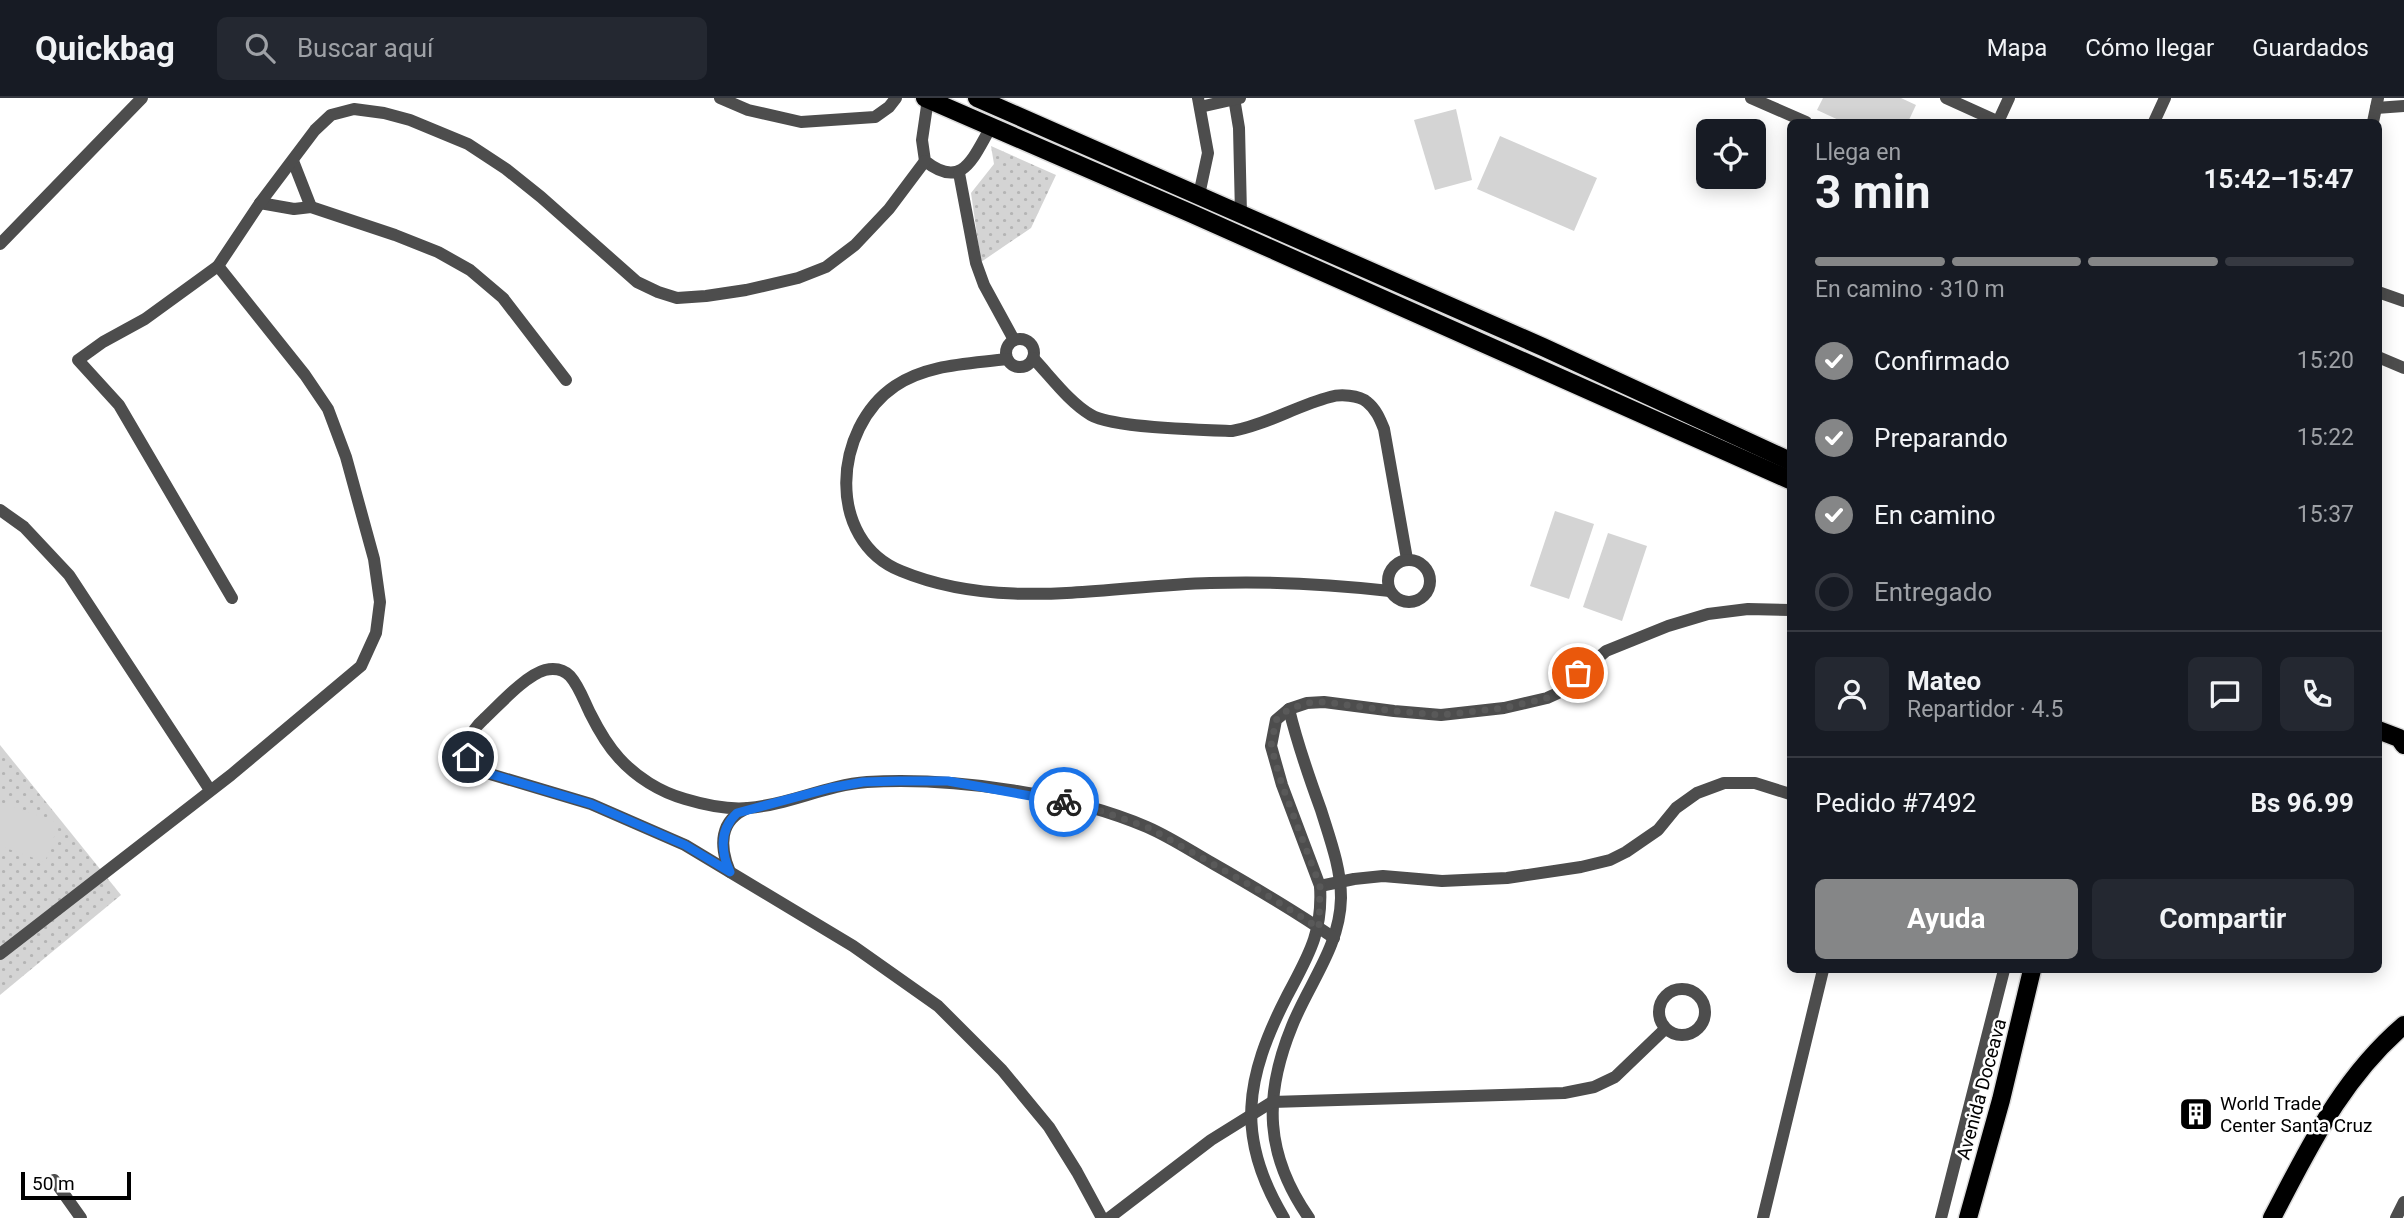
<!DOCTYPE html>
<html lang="es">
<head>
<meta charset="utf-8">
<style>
	body { margin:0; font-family:Roboto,sans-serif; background:#242831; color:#f1f3f6; height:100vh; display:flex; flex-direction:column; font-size:26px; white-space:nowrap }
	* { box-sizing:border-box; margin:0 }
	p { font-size:23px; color:#9ea1a6 }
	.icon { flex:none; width:38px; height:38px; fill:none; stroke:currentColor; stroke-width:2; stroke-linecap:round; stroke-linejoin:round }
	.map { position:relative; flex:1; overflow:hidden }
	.details { position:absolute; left:1787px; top:21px; width:595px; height:854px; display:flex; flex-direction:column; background:#171b24; border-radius:10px; box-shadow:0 4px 18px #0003 }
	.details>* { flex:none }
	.controls { position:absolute; left:1696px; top:21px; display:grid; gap:14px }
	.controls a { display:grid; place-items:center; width:70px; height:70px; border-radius:10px; background:#171b24; box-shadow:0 4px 18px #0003; font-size:35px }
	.scale { position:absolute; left:21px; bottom:18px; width:110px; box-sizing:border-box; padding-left:7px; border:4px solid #000; border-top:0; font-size:19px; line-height:24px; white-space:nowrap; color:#000; -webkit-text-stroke:5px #fff; paint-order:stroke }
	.pin { position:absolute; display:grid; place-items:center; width:60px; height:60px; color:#fff; margin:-30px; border:4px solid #fff; border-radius:50%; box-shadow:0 2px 7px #0007 }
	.courier { position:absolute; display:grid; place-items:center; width:70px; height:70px; margin:-35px; border:5px solid #1a73e8; border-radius:50%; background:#fff; color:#222; box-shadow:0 2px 9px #0007 }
	.headline em { font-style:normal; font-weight:700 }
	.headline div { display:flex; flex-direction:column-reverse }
	.headline { display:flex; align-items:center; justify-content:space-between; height:119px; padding:0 28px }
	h1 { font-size:46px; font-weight:700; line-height:52px }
	.bar { display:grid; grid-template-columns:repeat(4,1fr); gap:10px 7px; align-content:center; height:84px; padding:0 28px }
	.bar i { height:9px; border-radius:5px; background:#363941 }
	.bar .on { background:#858687 }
	.bar p { grid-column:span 4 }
	.line { display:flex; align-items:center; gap:18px; padding:0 28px; border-top:2px solid #363941 }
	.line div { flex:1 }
	.round { display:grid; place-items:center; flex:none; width:74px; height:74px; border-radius:10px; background:#242831 }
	ol { padding:0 28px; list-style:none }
	li { display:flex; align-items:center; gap:21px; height:77px }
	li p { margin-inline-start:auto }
	li .icon { padding:7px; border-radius:50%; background:#858687; color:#fff; stroke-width:4 }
	li:last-child { color:#9ea1a6 }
	li i { width:38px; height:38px; border:4px solid #363941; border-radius:50% }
	.action { display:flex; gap:14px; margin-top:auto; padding:14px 28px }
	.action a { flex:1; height:80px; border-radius:10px; background:#858687; color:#fff; font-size:28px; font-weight:700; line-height:80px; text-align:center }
	.action a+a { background:#242831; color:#f1f3f6 }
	header { display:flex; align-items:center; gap:42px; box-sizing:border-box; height:98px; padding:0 35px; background:#171b24; border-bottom:2px solid #363941 }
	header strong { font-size:33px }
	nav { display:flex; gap:38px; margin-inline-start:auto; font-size:24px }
	.search { width:490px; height:63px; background:#242831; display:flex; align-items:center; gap:18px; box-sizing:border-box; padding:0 24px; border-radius:10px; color:#9ea1a6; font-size:26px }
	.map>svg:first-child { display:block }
</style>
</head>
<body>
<header>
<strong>Quickbag</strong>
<div class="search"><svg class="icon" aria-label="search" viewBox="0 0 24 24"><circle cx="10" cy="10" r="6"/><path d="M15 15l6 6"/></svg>Buscar aquí</div>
<nav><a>Mapa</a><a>Cómo llegar</a><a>Guardados</a></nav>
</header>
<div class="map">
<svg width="2404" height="1120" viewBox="0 0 2404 1120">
	<defs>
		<pattern id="grass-dots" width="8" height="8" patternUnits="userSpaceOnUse" patternTransform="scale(1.75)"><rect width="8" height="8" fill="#d4d4d4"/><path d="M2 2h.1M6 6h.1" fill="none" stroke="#b4b4b4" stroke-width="1.8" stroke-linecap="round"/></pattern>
	</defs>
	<rect width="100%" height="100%" fill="#fff"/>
	<g fill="url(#grass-dots)">
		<path d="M 991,48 L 1056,77 L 1031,130 L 981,164 L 971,95 L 994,66 Z"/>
		<path d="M 0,647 L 121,797 L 0,897 Z"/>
	</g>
	<g fill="#d4d4d4">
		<path d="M 1823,0 L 1901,0 L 1916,7 L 1908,24 L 1843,24 L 1817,12 Z"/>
		<path d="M 1456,11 L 1472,82 L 1435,92 L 1414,22 Z"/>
		<path d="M 1500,38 L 1597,80 L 1574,133 L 1477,91 Z"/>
		<path d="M 1555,413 L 1594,426 L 1569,501 L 1530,488 Z"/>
		<path d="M 1608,435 L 1647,448 L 1622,523 L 1583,509 Z"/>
		<path d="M 0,704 L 59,725 L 45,764 L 0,748 Z"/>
	</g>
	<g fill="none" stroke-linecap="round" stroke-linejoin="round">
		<g stroke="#dbdbdb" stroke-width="21">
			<g id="major">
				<path d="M 925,0 L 1190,115 L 1790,382"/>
				<path d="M 977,0 L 1543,249 L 1790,363"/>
				<path d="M 2378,632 L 2399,640 L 2404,647"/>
				<path d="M 1968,1120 L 2001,1002 L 2032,872"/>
				<path d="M 2272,1120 C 2310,1048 2341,981 2404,927"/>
			</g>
		</g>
		<g stroke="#4d4d4d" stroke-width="12">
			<path d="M 720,0 L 748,12 L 801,24 L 875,19 L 889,9 L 896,0"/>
			<path d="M 1198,0 L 1208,55 L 1199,97"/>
			<path d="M 1234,0 L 1239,30 L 1241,116"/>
			<path d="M 1751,0 L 1806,24"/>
			<path d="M 1946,0 L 1999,24"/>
			<path d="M 928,1 L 922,42 L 925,63 C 963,93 973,59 991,29"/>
			<path d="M 1200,9 L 1240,0"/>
			<path d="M 2376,10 L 2404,8"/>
			<path d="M 1998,24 L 2009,0"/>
			<path d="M 2154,24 L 2165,0"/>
			<path d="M 2373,24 L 2378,0"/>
			<path d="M 293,63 L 311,109"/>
			<path d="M 959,75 L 976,165 L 984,187 L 1014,242"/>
			<path d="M 260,105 L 294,111 L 311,109 L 395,137 L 438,154 L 470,172 L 503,200 L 566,282"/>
			<path d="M 0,146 L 142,0"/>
			<path d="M 2378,194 L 2404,203"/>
			<circle cx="1020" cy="255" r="14"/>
			<path d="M 2378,259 L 2404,270"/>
			<path d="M 1033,260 C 1051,279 1069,304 1091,317 C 1113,330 1203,332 1232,333 C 1266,327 1296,308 1330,299 C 1340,296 1359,297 1367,304 C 1376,311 1380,321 1384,331 L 1407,461"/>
			<path d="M 1007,261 C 969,266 927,266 895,288 C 833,330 825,442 901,473 C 1000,514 1106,488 1210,485 C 1270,483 1329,486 1390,493"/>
			<path d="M 0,412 L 24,429 L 69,477 L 210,692"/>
			<circle cx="1409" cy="483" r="21"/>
			<path d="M 232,500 L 119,307 L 78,262 L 103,244 L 145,221 L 218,168 L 260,105 L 315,32 L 331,17 L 354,11 L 384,15 L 410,22 L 468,46 L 506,71 L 541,99 L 637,184 L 658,194 L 677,200 L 706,198 L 746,192 L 798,180 L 826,169 L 855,147 L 889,111 L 925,63"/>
			<path d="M 1289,611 C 1297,645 1309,679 1321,712 C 1330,741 1341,770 1341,800 C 1340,849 1309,885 1292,928 C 1263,999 1265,1057 1309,1120"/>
			<path d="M 730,774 C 719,748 719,722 748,710"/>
			<path d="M 1320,788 L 1354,781 L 1383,778 L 1442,783 L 1507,780 L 1581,769 L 1610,762 L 1626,754 L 1658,732 L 1676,710 L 1697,695 L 1724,685 L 1755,685 L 1790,696"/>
			<path d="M 0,856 L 231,677 L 361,568 L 376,535 L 380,504 L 374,461 L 346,359 L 328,311 L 305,277 L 218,168"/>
			<circle cx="1682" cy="914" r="23"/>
			<path d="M 54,1082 L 81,1120"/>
			<path d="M 1102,1120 L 1077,1074 L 1049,1029 L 1002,972 L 938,908 L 853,848 L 685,747 L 591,706 L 480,673 L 472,668 C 464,650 469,634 484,621 C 499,607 526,577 545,572 C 554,570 563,571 570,578 C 579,588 584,603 590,615 C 598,631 607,647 619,660 C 636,679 660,694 685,701 C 705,707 727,712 748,710 C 788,707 826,687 867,684 C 954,679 1067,695 1147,729 C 1170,739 1191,753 1212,765 C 1254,789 1295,813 1334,840"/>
			<path d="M 1109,1120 L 1211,1042 L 1272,1004 L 1564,995 L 1594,989 L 1615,979 L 1665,931"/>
			<path d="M 1284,1120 C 1235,1039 1245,980 1287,898 C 1308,858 1323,835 1320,788 L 1282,687 L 1271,648 L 1276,622 L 1289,611 L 1307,605 L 1324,604 L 1394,613 L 1441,617 L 1504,610 L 1547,600 L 1558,595 L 1606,553 L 1668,528 L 1708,516 L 1748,511 L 1790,512"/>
			<path d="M 1763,1120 L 1823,872"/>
			<path d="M 1941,1120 L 2004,872"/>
			<path d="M 2396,1120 L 2404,1104"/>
		</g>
		<use href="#major" stroke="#000" stroke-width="18"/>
	</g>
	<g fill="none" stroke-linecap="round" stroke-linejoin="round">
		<path stroke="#595959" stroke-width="7" stroke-dasharray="0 12.6" d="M 1064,704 L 1101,713 L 1149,730 L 1257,791 L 1319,830 L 1320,788 L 1282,687 L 1271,648 L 1276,622 L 1289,611 L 1307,605 L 1324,604 L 1394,613 L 1441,617 L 1504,610 L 1547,600 L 1558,595 L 1578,575"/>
		<path stroke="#1a73e8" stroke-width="9" d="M 468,659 L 472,668 L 480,673 L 591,706 L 685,747 L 730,774 C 721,754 719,732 737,715 L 830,690 L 863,684 L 899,683 L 948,683 L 1064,704"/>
	</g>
	<defs>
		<g id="building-square" transform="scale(1.75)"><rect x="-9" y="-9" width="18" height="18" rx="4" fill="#000" stroke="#fff"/><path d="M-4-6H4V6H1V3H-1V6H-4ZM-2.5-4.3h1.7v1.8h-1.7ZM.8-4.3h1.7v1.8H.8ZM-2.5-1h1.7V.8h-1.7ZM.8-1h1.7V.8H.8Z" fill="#fff"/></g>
	</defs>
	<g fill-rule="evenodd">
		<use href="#building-square" x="2196" y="1016"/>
	</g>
	<g text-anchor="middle" stroke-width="5" stroke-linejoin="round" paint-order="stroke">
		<g font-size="19" fill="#000" stroke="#fff">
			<text transform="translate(1981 991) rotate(-75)" y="7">Avenida Doceava</text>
		</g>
		<g font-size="19" fill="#000" stroke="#fff" text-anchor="start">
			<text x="2220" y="1012">World Trade<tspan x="2220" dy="22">Center Santa Cruz</tspan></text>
		</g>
	</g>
</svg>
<div class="controls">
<a><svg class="icon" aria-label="locate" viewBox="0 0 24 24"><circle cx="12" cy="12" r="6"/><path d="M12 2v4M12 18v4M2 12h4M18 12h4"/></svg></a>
</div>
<div class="scale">50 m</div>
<div class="pin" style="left:1578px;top:575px;background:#ea580c"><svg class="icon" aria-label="bag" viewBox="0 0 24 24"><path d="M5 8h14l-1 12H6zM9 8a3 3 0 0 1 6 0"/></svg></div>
<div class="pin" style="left:468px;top:659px;background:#1f2937"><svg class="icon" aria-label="home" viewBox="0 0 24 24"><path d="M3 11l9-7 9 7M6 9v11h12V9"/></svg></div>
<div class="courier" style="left:1064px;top:704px"><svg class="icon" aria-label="bike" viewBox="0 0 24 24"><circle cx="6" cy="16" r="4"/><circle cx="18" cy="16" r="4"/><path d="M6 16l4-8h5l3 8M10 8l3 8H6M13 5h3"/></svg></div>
<section class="details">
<div class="headline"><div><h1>3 min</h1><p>Llega en</p></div><em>15:42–15:47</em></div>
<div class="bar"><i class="on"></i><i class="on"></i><i class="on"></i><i></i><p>En camino · 310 m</p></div>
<ol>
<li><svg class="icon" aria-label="check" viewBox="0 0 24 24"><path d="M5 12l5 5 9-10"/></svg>Confirmado<p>15:20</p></li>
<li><svg class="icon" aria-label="check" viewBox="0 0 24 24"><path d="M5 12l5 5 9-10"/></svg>Preparando<p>15:22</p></li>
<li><svg class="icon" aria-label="check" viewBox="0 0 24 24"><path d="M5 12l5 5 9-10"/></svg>En camino<p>15:37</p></li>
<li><i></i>Entregado</li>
</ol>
<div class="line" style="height:126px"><a class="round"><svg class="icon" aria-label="person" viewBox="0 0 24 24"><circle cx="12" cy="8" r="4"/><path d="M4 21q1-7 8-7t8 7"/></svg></a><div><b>Mateo</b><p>Repartidor · 4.5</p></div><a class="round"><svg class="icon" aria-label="chat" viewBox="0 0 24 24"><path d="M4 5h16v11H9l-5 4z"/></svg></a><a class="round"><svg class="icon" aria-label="phone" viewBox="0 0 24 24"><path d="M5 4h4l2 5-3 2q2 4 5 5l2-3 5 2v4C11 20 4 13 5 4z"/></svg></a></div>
<div class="line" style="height:91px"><div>Pedido #7492</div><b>Bs 96.99</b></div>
<div class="action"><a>Ayuda</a><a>Compartir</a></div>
</section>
</div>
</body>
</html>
